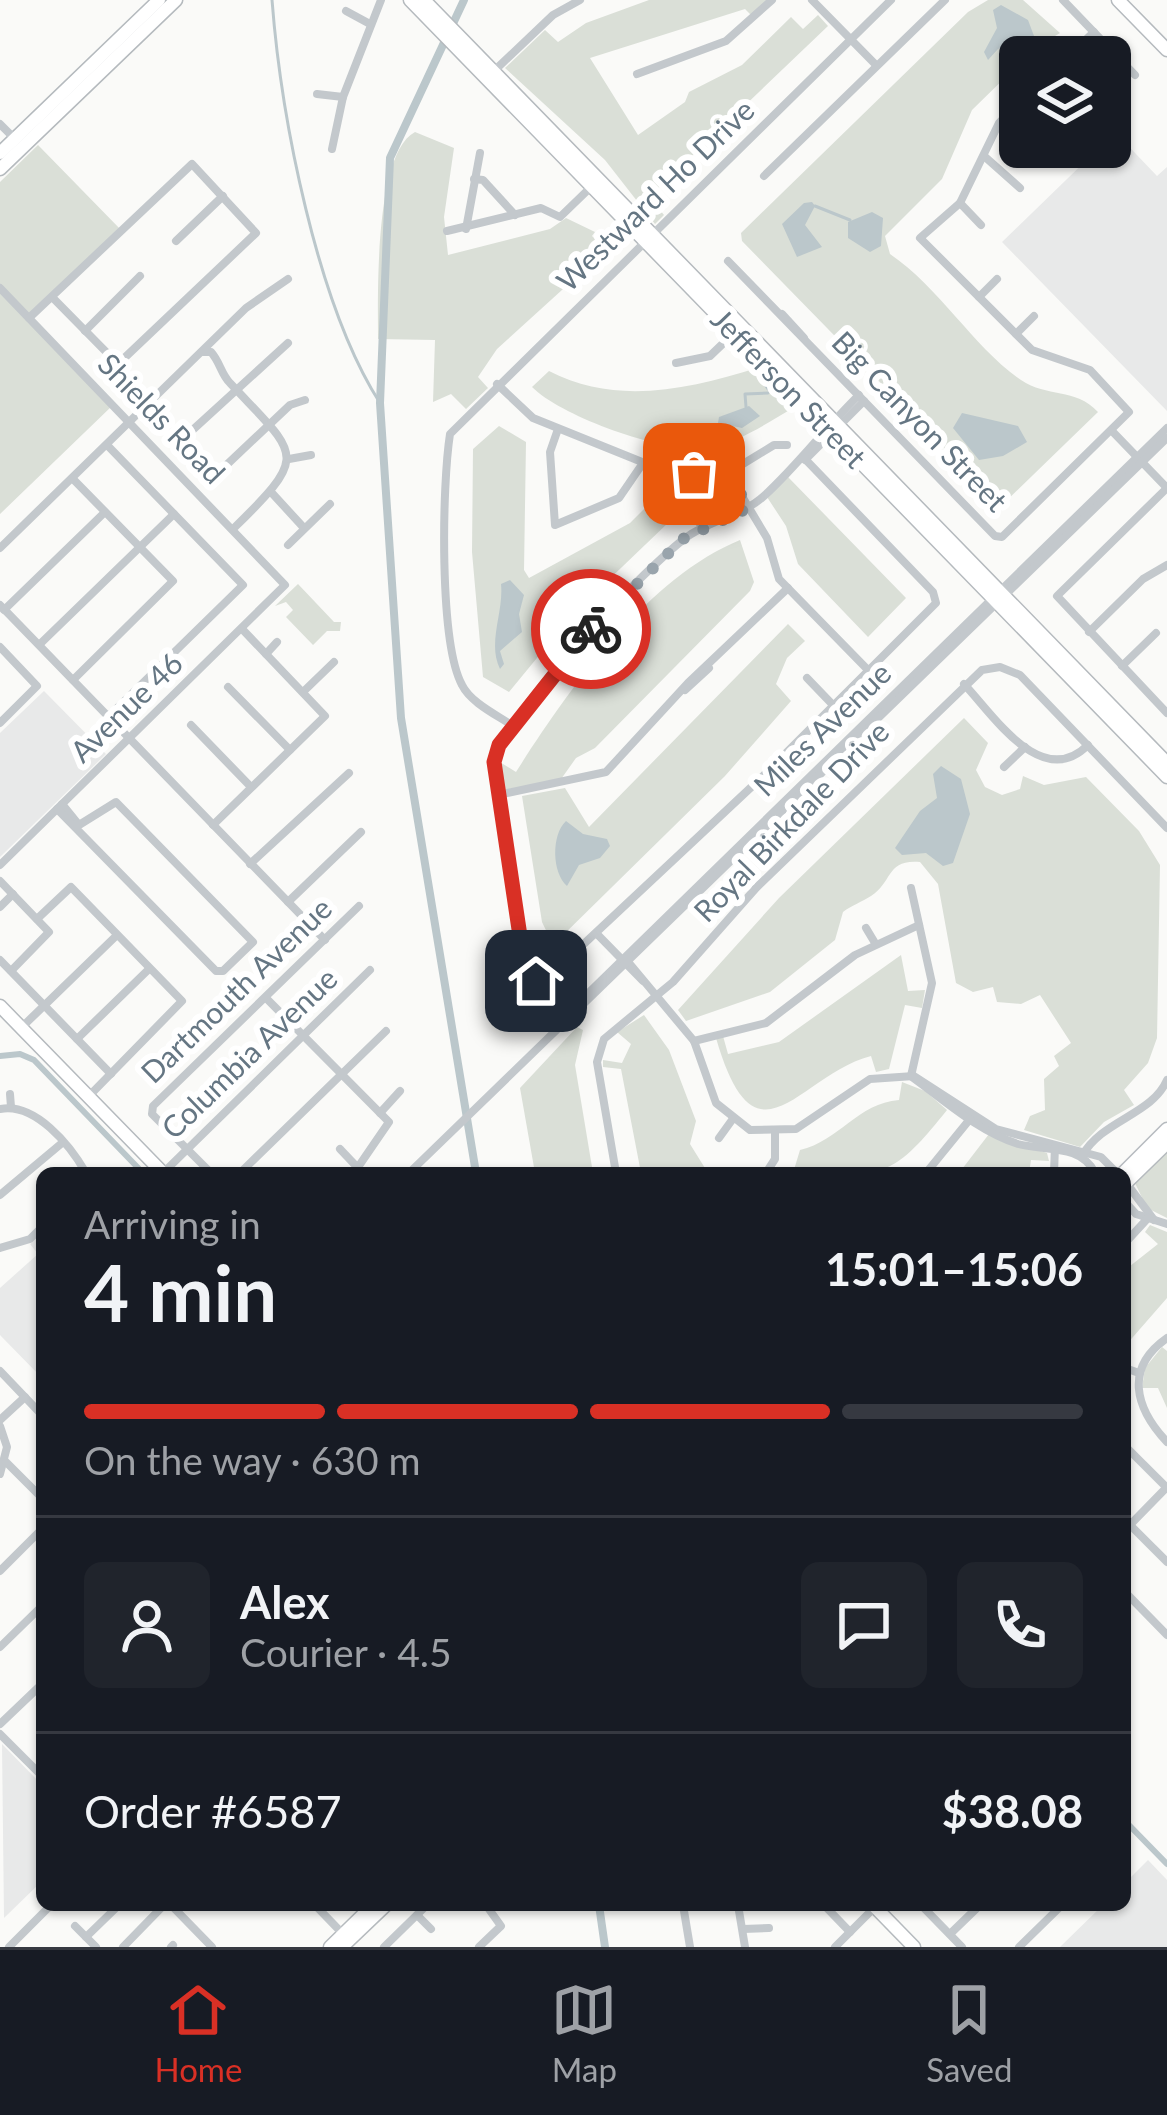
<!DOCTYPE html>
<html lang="en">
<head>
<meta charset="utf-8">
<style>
	body { margin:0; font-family:Lato,sans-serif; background:#20242c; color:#f1f3f6; height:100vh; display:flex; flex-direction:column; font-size:45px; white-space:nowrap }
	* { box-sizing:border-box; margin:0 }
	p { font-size:39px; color:#9ea1a6 }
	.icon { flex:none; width:66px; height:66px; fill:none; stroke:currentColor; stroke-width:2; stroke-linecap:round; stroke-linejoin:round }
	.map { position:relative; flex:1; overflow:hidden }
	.sheet { position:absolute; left:36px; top:1167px; width:1095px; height:744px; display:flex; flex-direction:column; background:#171b24; border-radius:18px; box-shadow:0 3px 9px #0004 }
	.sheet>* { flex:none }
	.controls { position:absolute; left:999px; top:36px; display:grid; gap:24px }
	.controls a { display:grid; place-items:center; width:132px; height:132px; border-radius:18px; background:#171b24; box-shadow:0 3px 9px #0004; font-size:60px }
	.pin { position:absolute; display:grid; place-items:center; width:102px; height:102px; color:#fff; margin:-51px; border-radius:24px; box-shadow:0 6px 18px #0006 }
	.courier { position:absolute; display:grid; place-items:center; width:120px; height:120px; margin:-60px; border:9px solid #d93025; border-radius:50%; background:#fff; color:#222; box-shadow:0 3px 15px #0007 }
	.headline em { font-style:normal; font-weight:700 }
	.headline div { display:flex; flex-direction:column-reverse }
	.headline { display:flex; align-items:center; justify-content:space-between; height:204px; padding:0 48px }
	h1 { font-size:78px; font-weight:700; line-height:90px }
	.bar { display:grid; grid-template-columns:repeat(4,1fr); gap:18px 12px; align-content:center; height:144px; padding:0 48px }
	.bar i { height:15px; border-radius:9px; background:#363941 }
	.bar .current { background:#d93025 }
	.bar p { grid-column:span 4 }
	.line { display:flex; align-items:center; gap:30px; padding:0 48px; border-top:3px solid #363941 }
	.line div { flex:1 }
	.round { display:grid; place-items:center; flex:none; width:126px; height:126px; border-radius:18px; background:#20242c }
	.menu { display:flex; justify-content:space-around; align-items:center; height:168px; border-top:3px solid #363941; background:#171b24; font-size:33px; color:#9ea1a6 }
	.menu a { display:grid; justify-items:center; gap:6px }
	.menu .current { color:#d93025 }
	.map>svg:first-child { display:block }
</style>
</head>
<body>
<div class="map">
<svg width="1167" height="1947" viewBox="0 0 1167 1947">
	<rect width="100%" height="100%" fill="#fafaf8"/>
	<g fill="#e8e9e9">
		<path d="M 1115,132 L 1157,176 L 1167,167 L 1167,411 L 1002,242 L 1100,147 L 1110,147 Z"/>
		<path d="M 44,691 L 106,754 L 0,857 L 0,733 Z"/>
		<path d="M 42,1234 L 42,1378 L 0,1335 L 0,1288 L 38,1254 L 30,1244 Z"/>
		<path d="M 2,1744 L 42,1785 L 42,1881 L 4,1918 Z"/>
		<path d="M 1148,1860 L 1167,1880 L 1167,1947 L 1060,1947 L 1103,1905 L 1125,1905 L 1125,1883 Z"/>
	</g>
	<g fill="#dadfd7">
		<path d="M 649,0 L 767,0 L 751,15 L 745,9 L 590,58 L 638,135 L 685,102 L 689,92 L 742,65 L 791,17 L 803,29 L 818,15 L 828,26 L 649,197 L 664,215 L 655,224 L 605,160 L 505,68 L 545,30 L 558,42 L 586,23 Z"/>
		<path d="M 988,0 L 1023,0 L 1060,33 L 1020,57 L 1020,63 L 972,110 L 942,179 L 885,236 L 890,254 C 941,289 974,348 1021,380 C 1047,398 1075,387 1098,412 L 1001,506 L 742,241 L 741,233 L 968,12 Z"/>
		<path d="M 415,132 L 454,148 L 444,217 L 448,255 L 550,229 L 566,218 L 595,232 L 592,236 L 606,250 L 497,349 L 478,377 L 488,388 L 466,409 L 451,394 L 433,402 L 435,340 L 378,339 C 378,297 374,153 415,132 Z"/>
		<path d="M 38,145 L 122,231 L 29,318 L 113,405 L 0,514 L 0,182 Z"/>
		<path d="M 757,368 L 793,408 C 769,422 736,444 708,448 C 665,454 562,417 532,387 L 549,371 C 616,406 689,389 757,368 Z"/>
		<path d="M 499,426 L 526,442 L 524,570 L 529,578 L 630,523 L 651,502 L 670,521 L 574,613 L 509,692 L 483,677 L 472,552 L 473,449 Z"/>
		<path d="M 788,477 L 906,598 L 868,637 L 798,564 L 786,526 L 767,497 Z"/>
		<path d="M 740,540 L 754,582 L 750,591 L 595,748 L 576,758 L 559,782 L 503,790 L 498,761 L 516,772 C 569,689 647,578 740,540 Z"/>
		<path d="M 298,584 L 334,622 L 341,622 L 340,631 L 327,631 L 313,645 L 286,617 L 293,610 L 286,602 L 275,606 Z"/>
		<path d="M 788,624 L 805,641 L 787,658 L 776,684 L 791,701 L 725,776 L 553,945 L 542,922 L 522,796 L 565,788 L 589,827 Z"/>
		<path d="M 964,718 L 988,743 L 976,770 L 985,787 L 1002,795 L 1020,789 L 1023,776 L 1044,785 L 1086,777 L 1139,831 L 1160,865 L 1157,1038 L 1148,1063 L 1124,1090 L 1134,1105 L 1104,1122 L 1080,1147 L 1024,1130 L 1030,1116 L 1045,1110 L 1044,1079 L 1059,1066 L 1054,1056 L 1071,1043 L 1040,995 L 1021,1004 L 997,1002 L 993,987 L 973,992 L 956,983 L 938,884 L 920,862 C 886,859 893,882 871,896 C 862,902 852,905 843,912 L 835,940 L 770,992 L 686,1021 L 678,1010 L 779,898 Z"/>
		<path d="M 901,955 L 908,991 L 925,990 L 922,1008 L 905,1005 L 889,1069 L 876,1072 L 871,1056 C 798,1075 756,1176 716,1038 L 723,1036 L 728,1054 L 779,1042 Z"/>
		<path d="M 644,1015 L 669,1050 L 696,1121 L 690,1144 L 708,1173 L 641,1173 L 621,1069 L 603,1067 L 603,1060 L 622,1063 L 631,1044 L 617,1032 Z"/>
		<path d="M 577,1027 L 583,1030 L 575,1065 L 593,1173 L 535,1173 L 520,1088 Z"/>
		<path d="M 902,1082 L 925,1091 L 947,1110 C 888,1184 884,1173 793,1173 L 800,1150 C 839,1141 858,1103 899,1100 Z"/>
		<path d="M 989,1134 L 1047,1153 L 1049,1161 L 1031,1160 L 1029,1173 L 959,1173 Z"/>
		<path d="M 1167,1152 L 1167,1218 L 1147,1208 L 1135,1183 Z"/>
		<path d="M 1150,1225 L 1167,1232 L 1167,1298 L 1126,1345 L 1125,1270 L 1158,1244 L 1145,1232 Z"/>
		<path d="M 1162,1347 L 1167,1351 L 1167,1408 L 1158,1388 L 1142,1388 L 1145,1368 Z"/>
	</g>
	<g fill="#bbc7cb">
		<path d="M 1001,5 L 1028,20 L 1034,36 L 998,49 L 988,60 L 984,52 L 997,28 L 993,10 Z"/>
		<path d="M 812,202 L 815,206 L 805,225 L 822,247 L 797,257 L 782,224 L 804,203 Z"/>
		<path d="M 872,212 L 883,218 L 881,246 L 870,252 L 848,238 L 848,222 Z"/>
		<path d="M 749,406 L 760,416 L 742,428 L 718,423 L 719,417 Z"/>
		<path d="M 962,413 L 1018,426 L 1027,442 L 1003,456 L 979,460 L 953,428 Z"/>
		<path d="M 510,580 L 524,595 L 519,614 L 522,632 L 500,651 L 504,664 L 500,669 C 487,643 504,612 501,584 Z"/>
		<path d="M 941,766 L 961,779 L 970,814 L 953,863 L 943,866 L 926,853 L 902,855 L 895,848 L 920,811 L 937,798 L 933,774 Z"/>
		<path d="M 566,821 L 583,834 L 607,839 L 610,846 L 600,858 L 579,865 L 567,886 C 552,873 551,835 566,821 Z"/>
	</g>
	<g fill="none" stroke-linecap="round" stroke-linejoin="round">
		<g stroke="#bbc7cb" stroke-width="3">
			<path d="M 272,0 C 281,117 317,305 380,403"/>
			<path d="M 815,206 L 850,220"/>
			<path d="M 762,380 L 768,389"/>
			<path d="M 746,407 L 745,394 L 768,393"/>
		</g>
		<g stroke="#bbc7cb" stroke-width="6">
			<path d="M 0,1056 L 20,1054 L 34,1060 L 143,1173"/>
			<path d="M 1125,1821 L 1167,1864"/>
		</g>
		<g stroke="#bbc7cb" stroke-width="8">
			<path d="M 464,0 L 390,158 L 380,403 L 401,718 L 476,1173"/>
			<path d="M 599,1905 L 605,1947"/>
		</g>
		<g stroke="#b5babe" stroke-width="15">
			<g id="major">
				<path d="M 410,0 L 1167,777"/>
				<path d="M 424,0 L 1167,763"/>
				<path d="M 1118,0 L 1167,50"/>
				<path d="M 0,153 L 159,0"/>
				<path d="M 0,169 L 176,0"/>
				<path d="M 0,1006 L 163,1173"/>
				<path d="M 1123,1173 L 1167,1129"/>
				<path d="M 1125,1184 L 1167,1143"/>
				<path d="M 873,1905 L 914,1947"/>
				<path d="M 330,1947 L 373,1905"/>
				<path d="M 342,1947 L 386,1905"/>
			</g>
		</g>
		<g stroke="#c3c8cc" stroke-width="8">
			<path d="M 812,0 L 876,65"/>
			<path d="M 1063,0 L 1135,75"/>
			<path d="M 346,11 L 370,24"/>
			<path d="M 1068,57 L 1094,32"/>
			<path d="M 494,71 L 553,15 L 580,0"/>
			<path d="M 637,74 L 726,41 L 772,0"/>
			<path d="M 317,94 L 343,97"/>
			<path d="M 0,124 L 14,138"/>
			<path d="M 1055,147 L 1058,149"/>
			<path d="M 332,149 L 343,97 L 381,0"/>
			<path d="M 984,156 L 1020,188"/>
			<path d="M 764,176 L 945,0"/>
			<path d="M 474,179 L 483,180 L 515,215"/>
			<path d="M 960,203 L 981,225"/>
			<path d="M 466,229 L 480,153"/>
			<path d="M 447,231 L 541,208 L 560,217 L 591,187"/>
			<path d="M 176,241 L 223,196"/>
			<path d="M 728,261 L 995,536 L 1002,537 L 1129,412 L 1090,370 L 1032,350 L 920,238 L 960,203 L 999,123 L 1020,101"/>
			<path d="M 0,288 L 285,585 L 0,865"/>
			<path d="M 979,297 L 997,279"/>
			<path d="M 782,314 L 804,338"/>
			<path d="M 29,318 L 192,164 L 256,233 L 118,364 L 53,298"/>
			<path d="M 85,331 L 140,276"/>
			<path d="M 1016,334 L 1034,316"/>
			<path d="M 202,352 L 211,352 C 220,362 221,374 230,383 C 298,456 311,453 234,528"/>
			<path d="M 676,363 L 710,356 L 734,333"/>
			<path d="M 497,384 L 533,418 L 647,464 L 703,527"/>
			<path d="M 558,429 L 550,452 L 555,525 L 619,498 L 643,463"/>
			<path d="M 1112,431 L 1167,488"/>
			<path d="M 186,436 L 288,343"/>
			<path d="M 787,445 L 774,445 L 733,470 L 731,478 L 767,538 L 779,579 L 868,670"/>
			<path d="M 108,446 L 243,585 L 108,717"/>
			<path d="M 289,459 L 311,455"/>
			<path d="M 805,460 L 864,401"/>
			<path d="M 806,460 L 933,592 L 936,603 L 761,778 L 541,984 L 523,956 L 494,770 C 493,722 642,572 684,539 C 708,520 741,517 764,496 C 798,465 826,427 859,395"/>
			<path d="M 218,473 L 290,405 L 305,400"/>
			<path d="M 694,474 L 730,473"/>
			<path d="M 73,479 L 173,581 L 73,680"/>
			<path d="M 1167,488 L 1057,596 L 1167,713"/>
			<path d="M 271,492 L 304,528"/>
			<path d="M 288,545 L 330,504"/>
			<path d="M 0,548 L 246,308 L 288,279"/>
			<path d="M 0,605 L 325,940"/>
			<path d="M 4,610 L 105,512"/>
			<path d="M 1089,632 L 1143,579 L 1167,565"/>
			<path d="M 40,644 L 174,514"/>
			<path d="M 0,647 L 37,686 L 0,723"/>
			<path d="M 266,654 L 277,642"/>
			<path d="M 1122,666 L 1156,633"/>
			<path d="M 807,678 L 832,704"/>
			<path d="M 964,684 C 994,716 1042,791 1088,745"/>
			<path d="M 228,687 L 290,750"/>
			<path d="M 685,690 L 709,668"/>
			<path d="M 303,692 L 334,662"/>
			<path d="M 191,725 L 251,787"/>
			<path d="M 513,726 C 497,715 471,703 462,685 C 439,642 442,485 450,434 L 891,0"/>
			<path d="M 1004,767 L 1025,747"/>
			<path d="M 498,795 L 606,772 L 688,683 L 788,588"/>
			<path d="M 62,804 L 79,825"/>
			<path d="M 57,809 L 216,971 L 223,971 L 253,942 L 116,802 L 79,825"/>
			<path d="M 213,825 L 325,716 L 243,630"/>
			<path d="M 250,864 L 349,773"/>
			<path d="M 0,881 L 49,932 L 11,971"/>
			<path d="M 288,902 L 361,832"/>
			<path d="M 0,907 L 13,894"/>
			<path d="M 37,919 L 71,887 L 182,1001 L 89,1096"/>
			<path d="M 866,928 L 875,943"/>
			<path d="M 597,934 L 643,981"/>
			<path d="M 0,960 L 111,1074"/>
			<path d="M 629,963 L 694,1041 L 716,1103 L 750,1130 L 796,1129 L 870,1079 L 914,1076 L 996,1129 L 1101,1157 L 1117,1173"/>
			<path d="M 266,998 L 389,1122 L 354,1173"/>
			<path d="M 574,1007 L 1167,428"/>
			<path d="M 22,1027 L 116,936"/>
			<path d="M 77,1039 L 149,969"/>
			<path d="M 694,1041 L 766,1023 L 855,955 L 919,925"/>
			<path d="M 911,1076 L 932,983 L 911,888"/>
			<path d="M 912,1077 C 944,1100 979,1132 1018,1144 C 1045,1151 1081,1144 1095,1173"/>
			<path d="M 10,1094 L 11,1107"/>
			<path d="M 0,1109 C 35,1102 70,1145 86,1173"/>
			<path d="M 380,1113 L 400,1091"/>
			<path d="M 719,1138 L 732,1120"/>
			<path d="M 340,1149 L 358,1168"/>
			<path d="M 1082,1156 C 1102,1120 1152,1115 1167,1080"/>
			<path d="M 163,1173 L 370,970"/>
			<path d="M 211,1173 L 152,1114 L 153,1106 L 359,906"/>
			<path d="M 240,1173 L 386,1031"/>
			<path d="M 409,1173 L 1167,438"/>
			<path d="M 616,1173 L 597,1062 L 604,1039 L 673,982 L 756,888 L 982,670 L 1000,667 L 1020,675 L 1167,828"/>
			<path d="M 766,1173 L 775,1159 L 775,1133"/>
			<path d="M 926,1173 L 970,1119"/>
			<path d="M 1054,1173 L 1055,1146"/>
			<path d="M 1127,1184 L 1154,1220"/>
			<path d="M 0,1195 L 62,1143"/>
			<path d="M 1125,1202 L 1136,1214 L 1167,1224"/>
			<path d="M 1125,1243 L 1148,1218"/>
			<path d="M 0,1248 L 30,1239 L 42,1227"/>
			<path d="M 1167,1338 C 1124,1368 1135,1408 1167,1442"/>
			<path d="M 1125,1368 L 1139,1373"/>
			<path d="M 0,1371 L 42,1415"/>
			<path d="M 0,1420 L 25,1397"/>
			<path d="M 0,1426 L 7,1447 L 0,1474"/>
			<path d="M 1125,1446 L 1167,1488"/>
			<path d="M 6,1462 L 42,1498"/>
			<path d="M 1130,1525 L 1167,1562"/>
			<path d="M 1125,1530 L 1166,1488"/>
			<path d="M 0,1571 L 42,1529"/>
			<path d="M 1125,1592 L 1167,1635"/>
			<path d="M 0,1647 L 42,1606"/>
			<path d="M 1125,1659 L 1125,1669"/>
			<path d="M 0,1724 L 42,1684"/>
			<path d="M 0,1734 L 42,1776"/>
			<path d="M 171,1905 L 212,1947"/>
			<path d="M 315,1905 L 343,1934"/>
			<path d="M 683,1905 L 690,1947"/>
			<path d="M 738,1905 L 745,1947"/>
			<path d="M 824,1905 L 850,1932"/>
			<path d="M 921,1905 L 962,1947"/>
			<path d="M 417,1915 L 431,1929"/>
			<path d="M 75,1926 L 96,1947"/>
			<path d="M 743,1929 L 769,1928"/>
			<path d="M 950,1934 L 980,1905"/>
			<path d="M 86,1937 L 119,1905"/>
			<path d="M 9,1947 L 51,1905"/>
			<path d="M 123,1947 L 164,1905"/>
			<path d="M 171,1947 L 173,1945"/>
			<path d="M 384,1947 L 427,1905"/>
			<path d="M 479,1947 L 501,1926 L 486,1905"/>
			<path d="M 835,1947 L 875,1907"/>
			<path d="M 1019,1947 L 1062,1905"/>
		</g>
		<use href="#major" stroke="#fff" stroke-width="12"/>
	</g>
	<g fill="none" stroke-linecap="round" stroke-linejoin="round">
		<path stroke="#99a4ac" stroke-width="12" stroke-dasharray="0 21.6" d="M 591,629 L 683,539 L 748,508 L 730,473 L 694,474"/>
		<path stroke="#d93025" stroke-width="15" d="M 536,981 L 523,956 L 494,762 L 499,745 L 591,629"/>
	</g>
	<g text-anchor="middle" stroke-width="12" stroke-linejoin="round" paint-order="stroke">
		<g font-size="30" fill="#657683" stroke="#fff">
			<text transform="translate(656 196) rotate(-44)" y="10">Westward Ho Drive</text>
			<text transform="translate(788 389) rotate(46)" y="10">Jefferson Street</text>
			<text transform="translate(161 419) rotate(46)" y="10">Shields Road</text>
			<text transform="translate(919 422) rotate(46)" y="10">Big Canyon Street</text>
			<text transform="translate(127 708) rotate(-44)" y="10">Avenue 46</text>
			<text transform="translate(823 730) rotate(-44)" y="10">Miles Avenue</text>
			<text transform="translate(792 822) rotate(-46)" y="10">Royal Birkdale Drive</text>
			<text transform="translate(237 991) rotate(-44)" y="10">Dartmouth Avenue</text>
			<text transform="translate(250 1054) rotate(-44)" y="10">Columbia Avenue</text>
		</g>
	</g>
</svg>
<div class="controls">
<a><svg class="icon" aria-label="layers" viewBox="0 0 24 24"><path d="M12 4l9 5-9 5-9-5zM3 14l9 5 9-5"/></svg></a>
</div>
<div class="pin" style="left:694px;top:474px;background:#ea580c"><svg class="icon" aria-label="bag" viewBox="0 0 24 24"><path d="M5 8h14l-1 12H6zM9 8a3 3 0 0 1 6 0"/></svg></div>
<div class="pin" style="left:536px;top:981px;background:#1f2937"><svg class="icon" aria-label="home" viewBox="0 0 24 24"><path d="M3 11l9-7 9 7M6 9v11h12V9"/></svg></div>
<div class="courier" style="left:591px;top:629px"><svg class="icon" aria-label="bike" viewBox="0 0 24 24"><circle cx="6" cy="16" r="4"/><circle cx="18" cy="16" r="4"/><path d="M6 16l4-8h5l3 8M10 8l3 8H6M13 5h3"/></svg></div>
<section class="sheet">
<div class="headline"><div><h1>4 min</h1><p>Arriving in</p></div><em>15:01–15:06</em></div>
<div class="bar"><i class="current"></i><i class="current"></i><i class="current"></i><i></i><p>On the way · 630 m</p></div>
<div class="line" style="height:216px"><a class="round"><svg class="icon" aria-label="person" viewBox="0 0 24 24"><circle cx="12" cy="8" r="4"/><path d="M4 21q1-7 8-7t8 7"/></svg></a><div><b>Alex</b><p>Courier · 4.5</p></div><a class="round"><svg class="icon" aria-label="chat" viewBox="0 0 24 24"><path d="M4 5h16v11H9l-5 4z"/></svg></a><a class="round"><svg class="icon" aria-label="phone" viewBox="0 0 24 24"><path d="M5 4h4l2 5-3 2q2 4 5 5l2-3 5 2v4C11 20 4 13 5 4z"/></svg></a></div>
<div class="line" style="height:156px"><div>Order #6587</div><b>$38.08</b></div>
</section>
</div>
<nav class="menu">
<a class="current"><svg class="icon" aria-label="home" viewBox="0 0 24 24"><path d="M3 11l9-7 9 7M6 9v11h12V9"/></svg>Home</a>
<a><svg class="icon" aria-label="map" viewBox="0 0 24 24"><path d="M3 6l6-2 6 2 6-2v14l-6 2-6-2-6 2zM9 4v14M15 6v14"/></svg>Map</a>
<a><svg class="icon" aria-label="saved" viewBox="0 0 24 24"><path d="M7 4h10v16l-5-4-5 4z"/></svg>Saved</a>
</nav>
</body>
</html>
